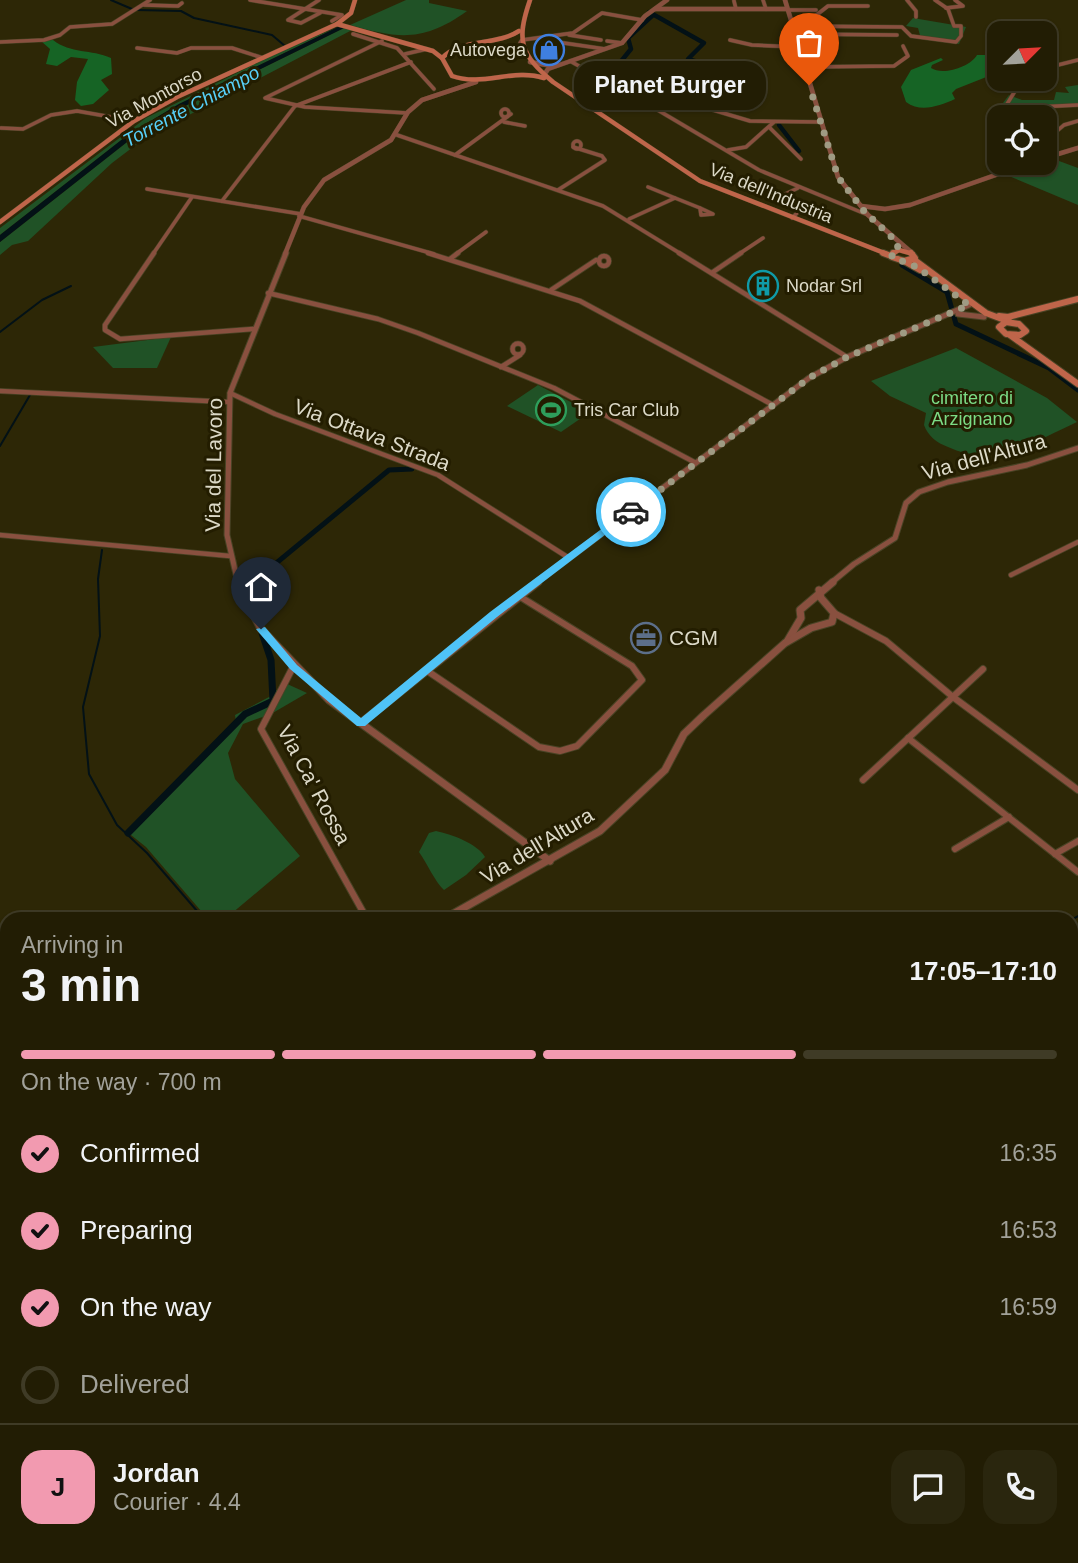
<!DOCTYPE html>
<html lang="en">
<head>
<meta charset="utf-8">
<style>
	body { margin:0; font-family:Helvetica,sans-serif; background:#2a260e; color:#f1f3f6; height:100vh; display:flex; flex-direction:column; font-size:26px; white-space:nowrap }
	* { box-sizing:border-box; margin:0 }
	p { font-size:23px; color:#a2a29a }
	.icon { flex:none; width:38px; height:38px; fill:none; stroke:currentColor; stroke-width:2; stroke-linecap:round; stroke-linejoin:round }
	.map { position:relative; flex:1; overflow:hidden }
	.drawer { position:absolute; left:0px; top:912px; width:1078px; height:653px; display:flex; flex-direction:column; background:#221d04; border-radius:21px 21px 0 0; box-shadow:0 2px 5px #0004,0 0 0 2px #3f3b26 }
	.drawer>* { flex:none }
	.needle { width:46px; rotate:66deg }
	.tools { position:absolute; left:987px; top:21px; display:grid; gap:14px }
	.tools a { display:grid; place-items:center; width:70px; height:70px; border-radius:14px; background:#221d04; box-shadow:0 2px 5px #0004,0 0 0 2px #3f3b26; font-size:35px }
	.pin { position:absolute; display:grid; place-items:center; width:60px; height:60px; color:#fff; margin:-72px -30px; border-radius:50% 50% 50% 0; rotate:-45deg; box-shadow:0 0 7px #0007 }
	.pin .icon { rotate:45deg }
	.courier { position:absolute; display:grid; place-items:center; width:70px; height:70px; margin:-35px; border:5px solid #4fc3f7; border-radius:50%; background:#fff; color:#222; box-shadow:0 2px 9px #0007 }
	.bubble { position:absolute; height:49px; border-radius:21px; background:#221d04; box-shadow:0 2px 5px #0004,0 0 0 2px #3f3b26; font-size:23px; font-weight:600; line-height:49px; text-align:center }
	.headline em { font-style:normal; font-weight:600 }
	.headline div { display:flex; flex-direction:column-reverse }
	.headline { display:flex; align-items:center; justify-content:space-between; height:119px; padding:0 21px }
	h1 { font-size:46px; font-weight:600; line-height:52px }
	.bar { display:grid; grid-template-columns:repeat(4,1fr); gap:10px 7px; align-content:center; height:84px; padding:0 21px }
	.bar i { height:9px; border-radius:5px; background:#3f3b26 }
	.bar .selected { background:#f29ab0 }
	.bar p { grid-column:span 4 }
	.line { display:flex; align-items:center; gap:18px; padding:0 21px; border-top:2px solid #3f3b26 }
	.line div { flex:1 }
	.round { display:grid; place-items:center; flex:none; width:74px; height:74px; border-radius:21px; background:#2a260e }
	ol { padding:0 21px; list-style:none }
	li { display:flex; align-items:center; gap:21px; height:77px }
	li p { margin-inline-start:auto }
	li .icon { padding:7px; border-radius:50%; background:#f29ab0; color:#111; stroke-width:4 }
	li:last-child { color:#a2a29a }
	li i { width:38px; height:38px; border:4px solid #3f3b26; border-radius:50% }
	.map>svg:first-child { display:block }
</style>
</head>
<body>
<div class="map">
<svg width="1078" height="1563" viewBox="0 0 1078 1563">
	<rect width="100%" height="100%" fill="#2d2706"/>
	<g fill="#205226">
		<path d="M 406,0 L 429,0 L 429,3 L 467,11 C 424,42 399,39 350,25 Z"/>
		<path d="M 913,18 L 966,27 L 959,44 L 921,39 L 918,28 L 906,26 Z"/>
		<path d="M 338,27 L 179,104 L 129,134 L 0,235 L 0,228 L 146,118 L 283,50 Z"/>
		<path d="M 344,28 L 352,30 L 145,138 L 112,163 L 28,241 L 12,245 L 0,255 L 0,242 L 141,131 L 187,105 Z"/>
		<path d="M 1078,85 L 1078,104 L 1018,107 L 1002,115 L 997,111 L 1009,95 L 1022,100 L 1054,100 L 1056,92 L 1069,93 L 1065,87 Z"/>
		<path d="M 1051,158 L 1078,168 L 1078,205 L 1004,174 L 1045,163 Z"/>
		<path d="M 171,337 L 157,368 L 113,368 L 93,347 Z"/>
		<path d="M 956,348 L 1047,398 L 1077,422 C 1038,440 993,468 948,447 C 937,443 928,436 924,425 L 926,413 L 890,396 L 871,381 Z"/>
		<path d="M 538,385 L 590,412 L 561,432 L 507,406 Z"/>
		<path d="M 285,683 L 307,693 L 271,714 L 243,724 L 228,753 L 235,779 L 300,856 L 225,919 L 208,919 L 146,847 L 126,831 L 165,797 L 236,722 L 235,715 L 269,697 Z"/>
		<path d="M 436,831 C 451,834 478,844 485,857 L 466,875 L 444,890 C 435,882 427,863 419,852 L 429,833 Z"/>
		<path d="M 252,1558 L 387,1558 L 381,1563 L 245,1563 Z"/>
	</g>
	<g fill="#166425">
		<path d="M 53,40 C 71,54 91,49 111,58 L 112,74 L 101,80 L 109,90 L 93,104 L 81,106 L 75,100 L 77,82 L 88,59 L 71,57 L 57,66 L 46,64 L 50,49 L 41,41 Z"/>
		<path d="M 999,50 L 999,72 L 956,89 L 952,93 L 955,99 C 939,106 921,113 906,102 L 901,87 L 911,70 L 941,58 L 943,60 L 932,65 L 931,68 C 943,76 970,67 977,55 L 991,55 Z"/>
	</g>
	<path fill="#031116" d="M 338,27 L 344,28 L 187,105 L 141,131 L 0,242 L 0,235 L 129,134 L 179,104 Z"/>
	<g fill="none" stroke-linecap="round" stroke-linejoin="round">
		<g stroke="#031116" stroke-width="2">
			<path d="M 111,0 L 132,9"/>
			<path d="M 137,10 L 181,11 L 194,18 L 272,35 L 285,46"/>
			<path d="M 0,332 L 42,300 L 71,286"/>
			<path d="M 0,446 L 30,395"/>
			<path d="M 102,550 L 98,579 L 100,636 L 83,707 L 89,774 L 117,825 L 147,853 L 204,919"/>
			<path d="M 1071,920 L 1078,916"/>
		</g>
		<path stroke="#031116" stroke-width="2.5" d="M 377,1563 L 382,1558"/>
		<g stroke="#031116" stroke-width="4.5">
			<path d="M 649,12 L 704,43 L 688,59 L 707,65"/>
			<path d="M 653,15 L 628,38 L 631,49 L 618,65 L 681,103"/>
			<path d="M 779,125 L 799,151"/>
		</g>
		<g stroke="#031116" stroke-width="5">
			<path d="M 902,265 L 947,292 L 956,324 L 1049,368 L 1078,390"/>
			<path d="M 267,583 L 263,574 L 389,470 L 412,469"/>
		</g>
		<path stroke="#031116" stroke-width="7" d="M 128,833 L 245,714 L 273,701 L 271,660 L 260,627 L 271,594 L 266,582"/>
		<g stroke="#494325" stroke-width="4.5">
			<g id="minor-far3">
				<path d="M 250,0 L 342,15 L 332,21"/>
				<path d="M 319,0 L 288,20 L 301,23 L 320,13"/>
				<path d="M 763,0 L 766,9"/>
				<path d="M 907,0 L 916,11 L 916,17"/>
				<path d="M 734,1 L 736,9"/>
				<path d="M 144,5 L 178,6 L 182,3"/>
				<path d="M 946,8 L 963,6 L 955,0"/>
				<path d="M 788,10 L 816,10"/>
				<path d="M 793,26 L 902,27 L 911,36 L 956,42 L 961,36 L 961,26 L 954,26 L 948,9 L 935,0"/>
				<path d="M 815,26 L 814,17 L 828,6 L 868,6"/>
				<path d="M 353,34 L 397,48 L 434,89"/>
				<path d="M 795,34 L 897,35"/>
				<path d="M 569,35 L 601,40"/>
				<path d="M 730,40 L 752,45 L 798,47"/>
				<path d="M 382,41 L 265,98 L 305,107 L 407,113"/>
				<path d="M 550,41 L 605,49"/>
				<path d="M 607,41 L 622,43"/>
				<path d="M 0,42 L 44,40 L 60,35 L 70,27 L 112,24 L 150,0"/>
				<path d="M 520,43 L 522,40 L 573,33 L 602,13 L 642,20"/>
				<path d="M 137,48 L 177,53 L 191,48 L 232,48 L 263,58"/>
				<path d="M 405,54 L 427,49"/>
				<path d="M 570,61 L 654,108 L 693,104 L 750,121 L 821,122"/>
				<path d="M 803,67 L 894,66 L 908,56 L 903,46"/>
				<path d="M 1045,74 L 1050,67 L 1078,60"/>
				<path d="M 1040,79 L 1015,91 L 1001,114 L 1016,108 L 1078,105"/>
				<path d="M 656,109 L 759,170 L 868,215"/>
				<circle cx="505" cy="113" r="4"/>
				<path d="M 504,122 L 525,126"/>
				<path d="M 769,127 L 801,159"/>
				<path d="M 1,128 L 23,129 L 51,115 L 77,111 L 134,121"/>
				<path d="M 397,135 L 603,206 L 681,254"/>
				<path d="M 1045,141 L 1064,125 L 1078,121"/>
				<circle cx="577" cy="145" r="4"/>
				<path d="M 728,150 L 746,147 L 774,122"/>
				<path d="M 455,155 L 511,114"/>
				<path d="M 1003,171 L 1007,163"/>
				<path d="M 648,187 L 675,198"/>
				<path d="M 147,189 L 301,214"/>
				<path d="M 558,190 L 605,160 L 602,156 L 573,147"/>
				<path d="M 222,201 L 295,106 L 411,62"/>
				<path d="M 700,208 L 713,214 L 701,215 Z"/>
				<path d="M 299,216 L 434,254"/>
				<path d="M 792,218 L 800,210 L 775,199 L 798,188"/>
				<path d="M 629,219 L 675,198 L 700,208"/>
				<path d="M 153,254 L 192,197"/>
				<path d="M 456,254 L 486,232"/>
				<path d="M 739,254 L 763,238"/>
			</g>
		</g>
		<g stroke="#494325" stroke-width="6">
			<g id="minor-far2">
				<path d="M 154,253 L 105,325 L 105,330 L 120,339 L 253,329"/>
				<path d="M 428,253 L 580,301 L 773,405"/>
				<path d="M 679,253 L 847,357"/>
				<circle cx="604" cy="261" r="5"/>
				<path d="M 450,259 L 458,253"/>
				<path d="M 713,272 L 741,253"/>
				<path d="M 551,290 L 596,260"/>
				<path d="M 268,293 L 378,319 L 418,333 L 554,388 L 696,463"/>
				<circle cx="518" cy="349" r="5.5"/>
				<path d="M 501,367 L 520,355"/>
				<path d="M 0,391 L 228,402"/>
				<path d="M 230,393 L 275,414 L 438,475 L 569,558"/>
				<path d="M 0,535 L 230,556"/>
				<path d="M 1011,575 L 1078,542"/>
			</g>
		</g>
		<g stroke="#494325" stroke-width="8">
			<g id="minor-far1">
				<path d="M 834,613 L 886,641 L 953,697 L 1078,790"/>
				<path d="M 293,667 L 261,729 L 367,919"/>
				<path d="M 426,670 L 539,747 L 560,751 L 577,746 L 642,680 L 632,666 L 519,596"/>
				<path d="M 908,738 L 1078,872"/>
				<path d="M 863,780 L 983,669"/>
				<path d="M 955,849 L 1009,817"/>
				<path d="M 1055,854 L 1078,841"/>
			</g>
		</g>
		<g stroke="#494325" stroke-width="10">
			<path id="minor" d="M 0,1261 L 7,1259"/>
		</g>
		<g stroke="#494325" stroke-width="5">
			<g id="tertiary-far3">
				<path d="M 785,0 L 838,177 L 868,215 L 911,252"/>
				<path d="M 655,9 L 787,9"/>
				<path d="M 530,62 L 552,66"/>
				<path d="M 544,75 L 548,69 L 622,43 L 645,16 L 667,0"/>
				<path d="M 1045,158 L 1078,148"/>
				<path d="M 861,206 L 885,209 L 910,205 L 1030,163"/>
				<path d="M 285,254 L 304,207 L 324,180 L 391,140 L 408,112 L 422,100 L 476,82"/>
			</g>
		</g>
		<g stroke="#494325" stroke-width="7">
			<g id="tertiary-far2">
				<path d="M 958,314 L 984,317"/>
				<path d="M 238,583 L 227,535 L 230,393 L 286,253"/>
				<path d="M 536,583 L 809,378 L 847,357 L 969,305"/>
				<path d="M 831,583 L 854,564 L 895,538 L 906,503 L 919,492 L 948,482 L 1027,465 L 1078,448"/>
			</g>
		</g>
		<g stroke="#494325" stroke-width="9">
			<g id="tertiary-far1">
				<path d="M 237,582 L 261,629 L 329,700 L 550,861"/>
				<path d="M 788,640 L 801,618 L 800,610 L 833,582"/>
				<path d="M 361,723 L 538,582"/>
				<path d="M 444,919 L 600,831 L 665,770 L 684,734 L 704,715 L 785,643 L 811,628 L 832,622 L 834,613 L 821,598 L 819,590"/>
			</g>
		</g>
		<g stroke="#494325" stroke-width="10">
			<path id="tertiary" d="M 0,1039 L 7,1039"/>
		</g>
		<g stroke="#494325" stroke-width="5">
			<g id="secondary-far1">
				<path d="M 530,0 C 516,41 520,54 553,82 L 700,181 L 887,254"/>
				<path d="M 337,24 L 433,51 L 442,58 L 452,76 C 483,87 513,68 544,78"/>
				<path d="M 442,58 C 461,38 496,46 519,31"/>
				<path d="M 0,222 L 134,121 L 177,97 L 337,24 L 351,13 L 355,0"/>
				<path d="M 892,254 L 899,250 L 913,254"/>
			</g>
		</g>
		<g stroke="#494325" stroke-width="8">
			<g id="secondary">
				<path d="M 883,253 L 891,256"/>
				<path d="M 893,253 L 892,257 L 904,261 L 915,258 L 911,253"/>
				<path d="M 913,259 L 986,313 L 1010,322"/>
				<path d="M 904,261 L 920,270"/>
				<path d="M 999,316 L 1008,317 L 1078,299"/>
				<path d="M 1006,322 L 1019,324 L 1026,331 L 1020,335 L 1006,334 L 999,327 Z"/>
				<path d="M 1010,335 L 1078,384"/>
			</g>
		</g>
		<use href="#minor-far3" stroke="#89503f" stroke-width="3.5"/>
		<use href="#minor-far2" stroke="#89503f" stroke-width="4.5"/>
		<use href="#minor-far1" stroke="#89503f" stroke-width="6"/>
		<use href="#minor" stroke="#89503f" stroke-width="8"/>
		<use href="#tertiary-far3" stroke="#89503f" stroke-width="4.5"/>
		<use href="#tertiary-far2" stroke="#89503f" stroke-width="5"/>
		<use href="#tertiary-far1" stroke="#89503f" stroke-width="7"/>
		<use href="#tertiary" stroke="#89503f" stroke-width="9"/>
		<use href="#secondary-far1" stroke="#bf654a" stroke-width="4.5"/>
		<use href="#secondary" stroke="#bf654a" stroke-width="6"/>
	</g>
	<path fill="#4fc3f7" d="M 627,510 L 635,512 L 497,617 L 365,726 L 357,726 L 290,669 L 256,629 L 265,627 L 297,665 L 361,718 L 490,612 Z"/>
	<g fill="none" stroke-linecap="round" stroke-linejoin="round">
		<path stroke="#9f9b83" stroke-width="7" stroke-dasharray="0 12.6" d="M 631,512 L 809,378 L 847,357 L 969,305 L 917,267 L 892,257 L 892,253 L 898,249 L 897,242 L 864,211 L 838,177 L 809,85"/>
	</g>
	<defs>
		<g id="shop-ring" transform="scale(1.575)"><circle r="9.5" fill="#231d00" stroke="#3f7fe0" stroke-width="1.5"/><path d="M-5-2.5h2.3a2.7 3.5 0 0 1 5.4 0H5L5.5 6h-11ZM-1.5-2.5h3a1.5 2.3 0 0 0-3 0Z" fill="#3f7fe0"/></g>
		<g id="building-ring" transform="scale(1.575)"><circle r="9.5" fill="#231d00" stroke="#0f9aa8" stroke-width="1.5"/><path d="M-4-6H4V6H1V3H-1V6H-4ZM-2.5-4.3h1.7v1.8h-1.7ZM.8-4.3h1.7v1.8H.8ZM-2.5-1h1.7V.8h-1.7ZM.8-1h1.7V.8H.8Z" fill="#0f9aa8"/></g>
		<g id="stadium-ring" transform="scale(1.575)"><circle r="9.5" fill="#231d00" stroke="#2e9e5b" stroke-width="1.5"/><path d="M0-5a6.5 5 0 1 0 0 10a6.5 5 0 1 0 0-10ZM-3.5-1.8h7v3.6h-7Z" fill="#2e9e5b"/></g>
		<g id="office-ring" transform="scale(1.575)"><circle r="9.5" fill="#231d00" stroke="#5c6f8a" stroke-width="1.5"/><path d="M-6-3h4V-5.5h4V-3h4V5H-6ZM-1-4.5V-3h2v-1.5ZM-6 0V1H6V0Z" fill="#5c6f8a"/></g>
	</defs>
	<g fill-rule="evenodd">
		<use href="#shop-ring" x="549" y="50"/>
		<use href="#building-ring" x="763" y="286"/>
		<use href="#stadium-ring" x="551" y="410"/>
		<use href="#office-ring" x="646" y="638"/>
	</g>
	<g text-anchor="middle" stroke-width="6" stroke-linejoin="round" paint-order="stroke">
		<g font-size="18" fill="#dcd9c7" stroke="#231d00" text-anchor="start">
			<text x="526" y="56" text-anchor="end">Autovega</text>
			<text x="786" y="292">Nodar Srl</text>
			<text x="574" y="416">Tris Car Club</text>
		</g>
		<g font-size="18" fill="#dcd9c7" stroke="#231d00">
			<text transform="translate(154 98) rotate(-29)" y="6">Via Montorso</text>
			<text transform="translate(771 193) rotate(22)" y="6">Via dell'Industria</text>
		</g>
		<g font-size="18" fill="#7cdc85" stroke="#231d00">
			<text x="972" y="404">cimitero di<tspan x="972" dy="21">Arzignano</tspan></text>
		</g>
		<g font-size="19" font-style="italic" fill="#57d0f9" stroke="#231d00">
			<text transform="translate(191 106) rotate(-28)" y="7">Torrente Chiampo</text>
		</g>
		<g font-size="21" fill="#dcd9c7" stroke="#231d00">
			<text transform="translate(372 435) rotate(21)" y="7">Via Ottava Strada</text>
			<text transform="translate(984 457) rotate(-15)" y="7">Via dell'Altura</text>
			<text transform="translate(214 465) rotate(-89)" y="7">Via del Lavoro</text>
			<text transform="translate(314 785) rotate(62)" y="7">Via Ca' Rossa</text>
			<text transform="translate(537 846) rotate(-31)" y="7">Via dell'Altura</text>
		</g>
		<g font-size="21" fill="#dcd9c7" stroke="#231d00" text-anchor="start">
			<text x="669" y="645">CGM</text>
		</g>
	</g>
</svg>
<div class="tools">
<a><svg class="needle" viewBox="-14 -14 28 28"><path d="M0-13l5 13h-10z" fill="#e53935"/><path d="M0 13l5-13h-10z" fill="#a2a29a"/></svg></a>
<a><svg class="icon" aria-label="locate" viewBox="0 0 24 24"><circle cx="12" cy="12" r="6"/><path d="M12 2v4M12 18v4M2 12h4M18 12h4"/></svg></a>
</div>
<div class="pin" style="left:809px;top:85px;background:#ea580c"><svg class="icon" aria-label="bag" viewBox="0 0 24 24"><path d="M5 8h14l-1 12H6zM9 8a3 3 0 0 1 6 0"/></svg></div>
<div class="pin" style="left:261px;top:629px;background:#1f2937"><svg class="icon" aria-label="home" viewBox="0 0 24 24"><path d="M3 11l9-7 9 7M6 9v11h12V9"/></svg></div>
<div class="courier" style="left:631px;top:512px"><svg class="icon" aria-label="car" viewBox="0 0 24 24"><path d="M5 17H2v-5l4-1 3-4h7l3 4 3 1v5h-3M9 17h6M6 11h13"/><circle cx="7" cy="17" r="2"/><circle cx="17" cy="17" r="2"/></svg></div>
<div class="bubble" style="left:574px;top:61px;width:192px">Planet Burger</div>
<section class="drawer">
<div class="headline"><div><h1>3 min</h1><p>Arriving in</p></div><em>17:05–17:10</em></div>
<div class="bar"><i class="selected"></i><i class="selected"></i><i class="selected"></i><i></i><p>On the way · 700 m</p></div>
<ol>
<li><svg class="icon" aria-label="check" viewBox="0 0 24 24"><path d="M5 12l5 5 9-10"/></svg>Confirmed<p>16:35</p></li>
<li><svg class="icon" aria-label="check" viewBox="0 0 24 24"><path d="M5 12l5 5 9-10"/></svg>Preparing<p>16:53</p></li>
<li><svg class="icon" aria-label="check" viewBox="0 0 24 24"><path d="M5 12l5 5 9-10"/></svg>On the way<p>16:59</p></li>
<li><i></i>Delivered</li>
</ol>
<div class="line" style="height:126px"><b class="round" style="background:#f29ab0;color:#111">J</b><div><b>Jordan</b><p>Courier · 4.4</p></div><a class="round"><svg class="icon" aria-label="chat" viewBox="0 0 24 24"><path d="M4 5h16v11H9l-5 4z"/></svg></a><a class="round"><svg class="icon" aria-label="phone" viewBox="0 0 24 24"><path d="M5 4h4l2 5-3 2q2 4 5 5l2-3 5 2v4C11 20 4 13 5 4z"/></svg></a></div>
</section>
</div>
</body>
</html>
